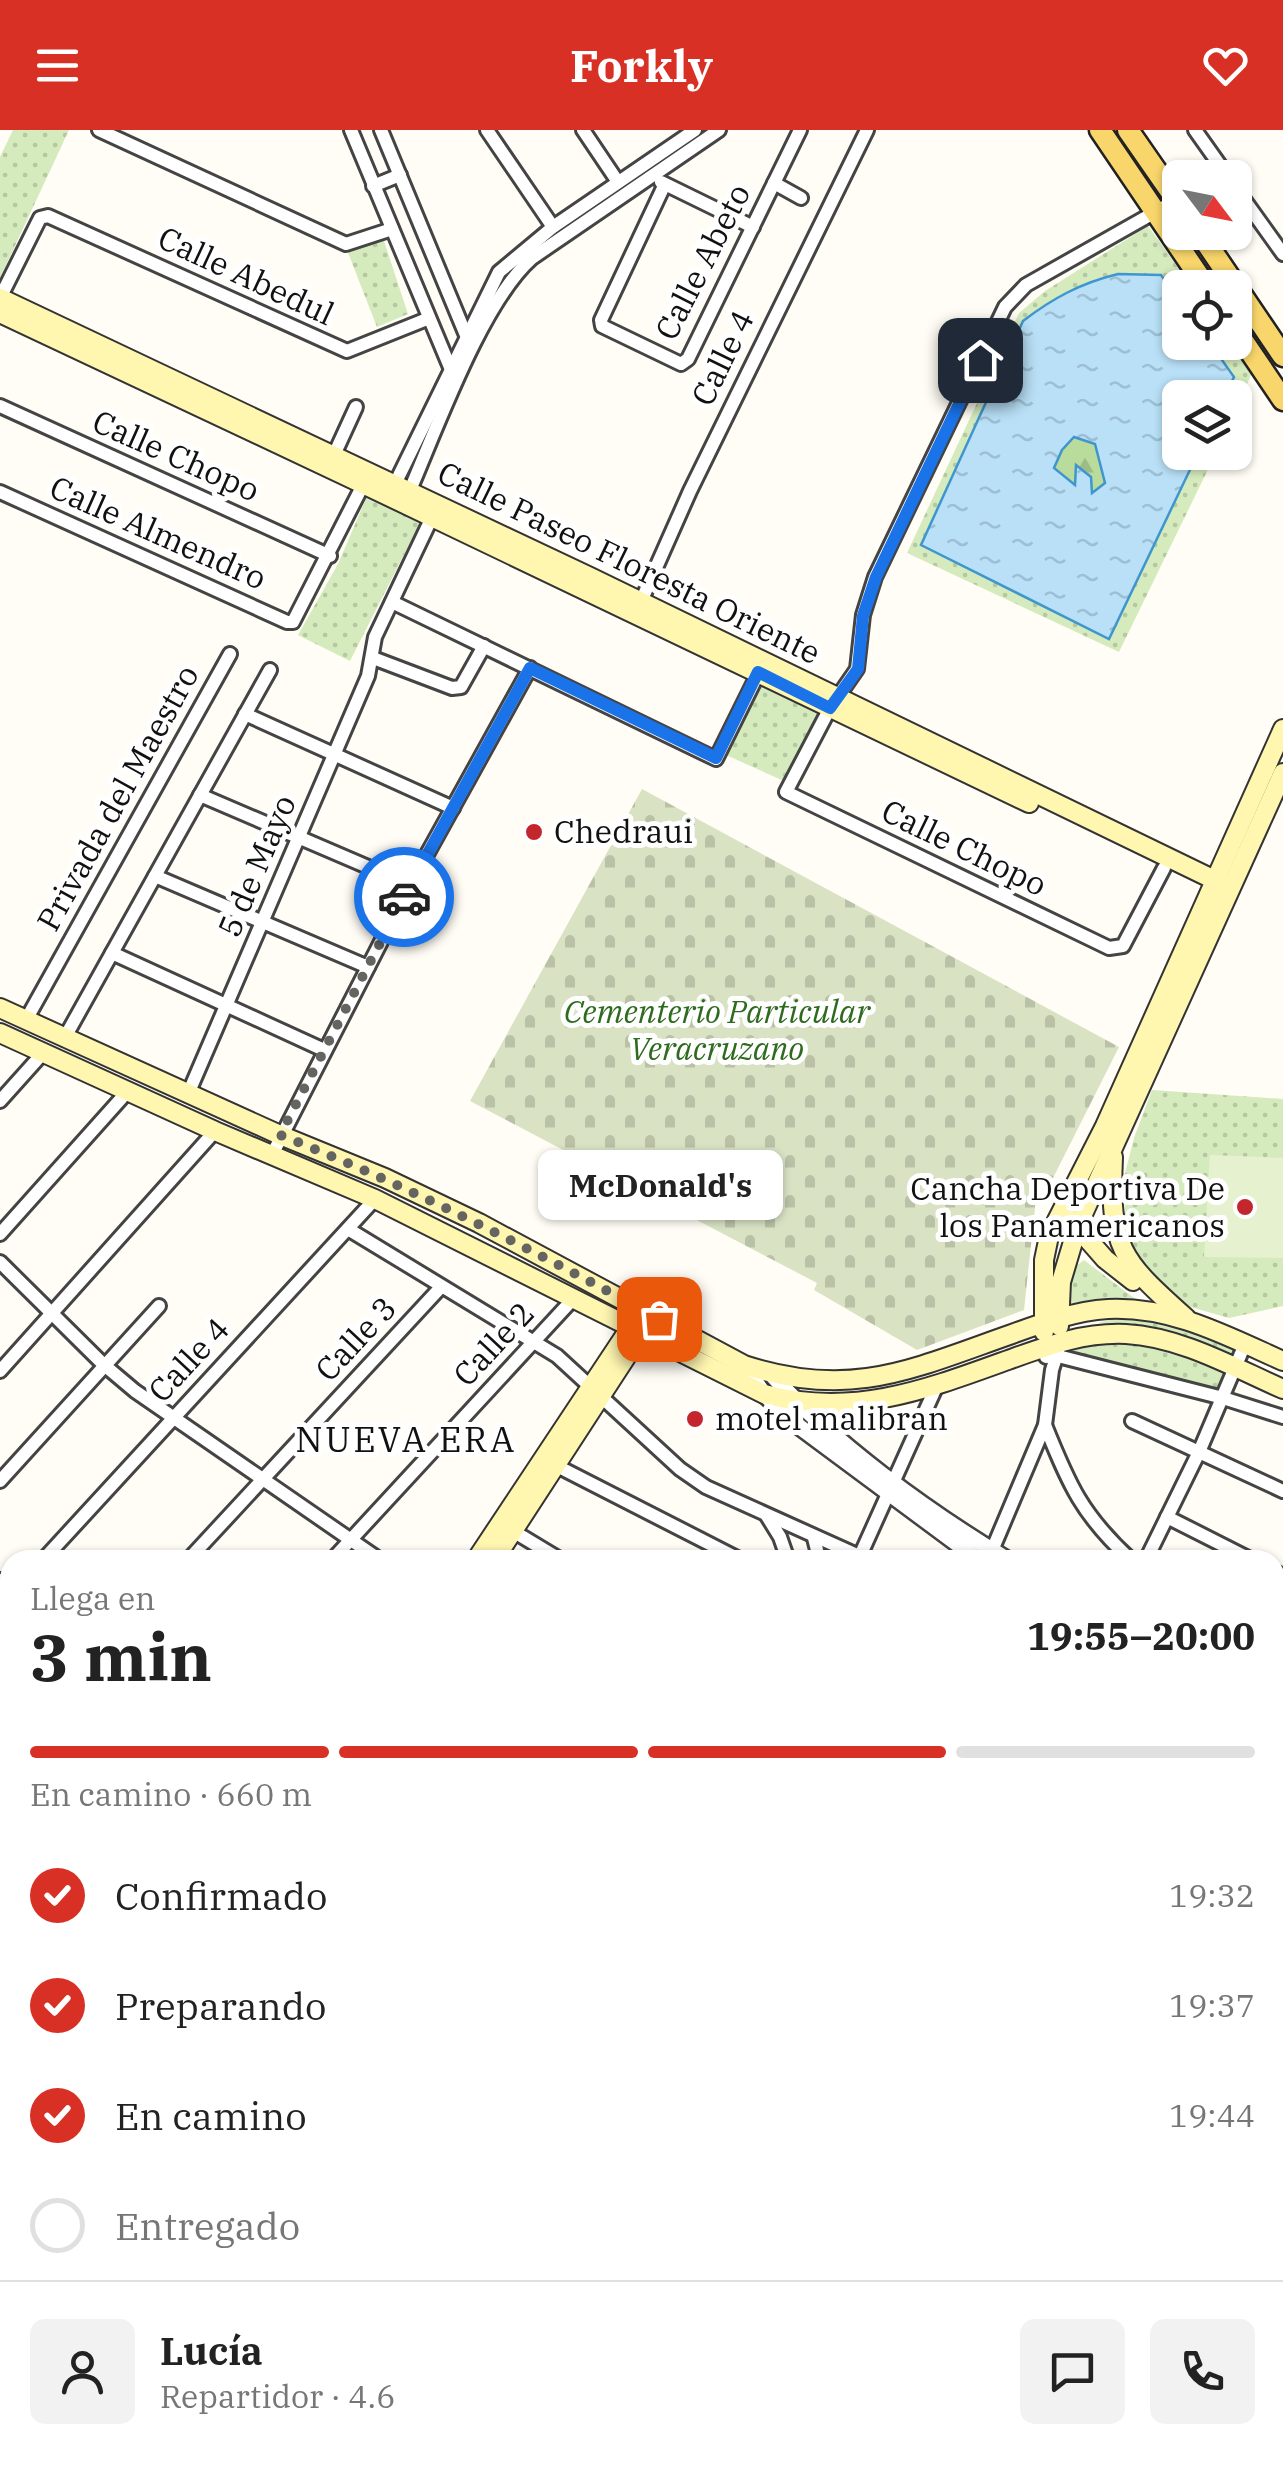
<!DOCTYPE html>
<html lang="es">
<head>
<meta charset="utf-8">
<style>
	body { margin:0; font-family:"IBM Plex Serif",serif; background:#f2f2f2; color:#222; height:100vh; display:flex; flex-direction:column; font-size:38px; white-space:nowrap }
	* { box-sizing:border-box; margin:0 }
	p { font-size:32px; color:#767676 }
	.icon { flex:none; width:55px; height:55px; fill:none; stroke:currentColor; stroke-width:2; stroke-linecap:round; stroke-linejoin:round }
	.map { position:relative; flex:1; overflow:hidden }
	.panel { position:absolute; left:0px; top:1420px; width:1285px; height:932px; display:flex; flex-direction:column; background:#fff; border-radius:30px 30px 0 0; box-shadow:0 2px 8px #0004 }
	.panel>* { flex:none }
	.needle { width:65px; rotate:122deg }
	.fabs { position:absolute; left:1162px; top:30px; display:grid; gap:20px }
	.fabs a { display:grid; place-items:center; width:90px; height:90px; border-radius:15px; background:#fff; box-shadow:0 2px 8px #0004; font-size:50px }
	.pin { position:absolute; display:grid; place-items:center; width:85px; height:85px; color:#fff; margin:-42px; border-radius:20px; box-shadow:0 5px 15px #0006 }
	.courier { position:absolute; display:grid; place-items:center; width:100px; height:100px; margin:-50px; border:8px solid #1a73e8; border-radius:50%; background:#fff; color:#222; box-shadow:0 2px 12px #0007 }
	.bubble { position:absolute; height:70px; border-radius:15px; background:#fff; box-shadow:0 2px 8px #0004; font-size:32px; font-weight:700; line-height:70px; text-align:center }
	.summary em { font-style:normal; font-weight:700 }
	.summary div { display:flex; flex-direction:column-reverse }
	.summary { display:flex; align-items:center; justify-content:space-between; height:170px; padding:0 30px }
	h1 { font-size:65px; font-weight:700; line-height:75px }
	.bar { display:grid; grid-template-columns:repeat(4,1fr); gap:15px 10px; align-content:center; height:120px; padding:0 30px }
	.bar i { height:12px; border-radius:8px; background:#e0e0e0 }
	.bar .current { background:#d93025 }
	.bar p { grid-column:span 4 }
	.line { display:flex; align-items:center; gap:25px; padding:0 30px; border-top:2px solid #e0e0e0 }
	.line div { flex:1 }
	.round { display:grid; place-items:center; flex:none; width:105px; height:105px; border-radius:15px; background:#f2f2f2 }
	ol { padding:0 30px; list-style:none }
	li { display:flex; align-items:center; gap:30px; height:110px }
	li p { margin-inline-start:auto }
	li .icon { padding:10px; border-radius:50%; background:#d93025; color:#fff; stroke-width:4 }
	li:last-child { color:#767676 }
	li i { width:55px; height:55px; border:5px solid #e0e0e0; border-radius:50% }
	header { display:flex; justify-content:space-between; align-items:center; height:130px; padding:0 30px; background:#d93025; color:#fff; font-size:45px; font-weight:700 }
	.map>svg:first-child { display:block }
</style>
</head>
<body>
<header><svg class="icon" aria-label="menu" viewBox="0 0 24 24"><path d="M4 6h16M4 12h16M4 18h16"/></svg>Forkly<svg class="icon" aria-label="heart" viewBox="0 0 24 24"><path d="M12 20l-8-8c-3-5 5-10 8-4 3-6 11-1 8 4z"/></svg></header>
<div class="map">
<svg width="1283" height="2352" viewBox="0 0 1283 2352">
	<defs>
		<pattern id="green-dots" width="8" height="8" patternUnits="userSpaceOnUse" patternTransform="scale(2.5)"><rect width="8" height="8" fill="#d5ebbd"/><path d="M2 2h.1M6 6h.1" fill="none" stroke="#b6c8a1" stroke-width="1.8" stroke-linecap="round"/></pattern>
		<pattern id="forest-firs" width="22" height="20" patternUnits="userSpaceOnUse" patternTransform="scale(2.5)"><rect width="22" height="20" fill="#b9dc9c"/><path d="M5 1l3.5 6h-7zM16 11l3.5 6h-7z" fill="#9ebc85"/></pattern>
		<pattern id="cemetery-stones" width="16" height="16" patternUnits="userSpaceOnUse" patternTransform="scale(2.5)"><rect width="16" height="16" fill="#d9e3c4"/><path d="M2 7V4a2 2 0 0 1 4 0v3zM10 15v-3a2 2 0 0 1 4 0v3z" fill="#b9c2a7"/></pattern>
		<pattern id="water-ripples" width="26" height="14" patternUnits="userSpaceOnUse" patternTransform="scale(2.5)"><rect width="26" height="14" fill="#b9e0f7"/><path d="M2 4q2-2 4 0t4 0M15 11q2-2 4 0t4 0" fill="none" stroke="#9ebfd3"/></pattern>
	</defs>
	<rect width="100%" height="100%" fill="#fffdf5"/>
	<g fill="url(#green-dots)">
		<path d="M 13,0 L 69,0 L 0,148 L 0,27 Z"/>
		<path d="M 1148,96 L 1192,157 L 1180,158 L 1180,212 L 1230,213 L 1251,245 L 1235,282 L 1235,268 L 1180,268 L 1180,322 L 1216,323 L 1119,522 L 907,423 L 1019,183 L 1045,161 Z"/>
		<path d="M 383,108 L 408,184 L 377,197 L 347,120 Z"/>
		<path d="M 368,364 L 421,391 L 350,531 L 298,505 L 338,434 Z"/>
		<path d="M 763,555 L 820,580 L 784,651 L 726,625 Z"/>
		<path d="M 1152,960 L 1283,969 L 1283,1176 L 1229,1188 L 1201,1180 L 1171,1171 L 1137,1135 L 1126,1100 L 1124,1047 L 1134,1008 Z"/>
		<path d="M 1084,1130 L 1134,1168 L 1133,1170 L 1070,1173 L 1067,1143 Z"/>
		<path d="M 1131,1185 L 1180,1199 L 1233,1220 L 1229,1227 C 1176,1203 1156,1195 1097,1193 Z"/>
		<path d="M 1121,1207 L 1211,1232 L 1227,1243 L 1220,1262 L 1075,1228 L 1074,1215 Z"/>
	</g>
	<path fill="url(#forest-firs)" d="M 1075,307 L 1095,314 L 1106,354 L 1091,363 L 1076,337 L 1075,356 L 1054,338 L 1062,320 Z"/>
	<path fill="url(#cemetery-stones)" d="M 642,659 L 1119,917 L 1050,1054 L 1038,1050 L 1024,1180 L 917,1220 L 814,1160 L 817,1153 L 470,971 Z"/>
	<g fill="#e6f2cf">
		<path d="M 1210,1025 L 1283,1028 L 1283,1128 L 1204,1127 Z"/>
		<path d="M 261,2343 L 261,2342 L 539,2343 L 535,2352 L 264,2352 Z"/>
	</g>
	<path fill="url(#water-ripples)" stroke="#3f96cf" stroke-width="2.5" fill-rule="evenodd" d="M 1118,144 L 1161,145 L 1180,171 L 1180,212 L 1210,213 L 1234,247 L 1224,267 L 1180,268 L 1180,322 L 1198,323 L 1109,509 L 921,415 L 1023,191 C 1053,168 1081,153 1118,144 ZM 1074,307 L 1095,314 L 1105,353 L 1092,363 L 1091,347 L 1076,335 L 1075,355 L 1054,338 L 1062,320 Z"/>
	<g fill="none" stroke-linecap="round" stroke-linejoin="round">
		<g stroke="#444" stroke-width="18">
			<g id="minor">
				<path d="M 99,0 L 346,114 L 392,99"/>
				<path d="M 351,0 L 452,242"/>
				<path d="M 381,0 L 468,210"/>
				<path d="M 487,0 L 553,97"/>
				<path d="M 583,0 L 618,52"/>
				<path d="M 1195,0 L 1229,48"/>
				<path d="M 1207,48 L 1221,37"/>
				<path d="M 661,52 L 753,97"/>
				<path d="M 774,53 L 801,68"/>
				<path d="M 373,56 L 400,45"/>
				<path d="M 664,56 L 601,190 L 602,196 L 681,234 L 688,229 L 800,0"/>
				<path d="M 1235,57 L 1283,124"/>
				<path d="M 0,168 L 40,88 L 48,86 L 347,221 L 427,189"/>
				<path d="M 0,276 L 330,426"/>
				<path d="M 334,325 L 356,277"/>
				<path d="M 0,362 L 287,492 L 293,492 L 366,349"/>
				<path d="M 391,362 L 499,142 L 553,97 L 695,0"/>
				<path d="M 407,367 C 436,301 481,173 532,128 L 719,0"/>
				<path d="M 392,472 L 716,629 L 761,538"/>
				<path d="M 639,476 L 690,361 L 867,0"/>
				<path d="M 373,528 L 452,558 L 461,557 L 484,516"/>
				<path d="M 245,584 L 453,678"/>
				<path d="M 200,665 L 410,755"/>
				<path d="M 1164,738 L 1123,816 L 1109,818 L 786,662 L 830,578 L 857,539 L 863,485 L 875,447 L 1005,177 L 1026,155 L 1180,68"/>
				<path d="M 155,746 L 368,837"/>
				<path d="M 112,823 L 324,920"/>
				<path d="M 26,890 L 230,524"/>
				<path d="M 64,909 L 270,540"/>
				<path d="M 188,964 L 368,546 L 375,507 L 434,383"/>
				<path d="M 0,971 L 43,923"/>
				<path d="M 272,1025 L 410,755 L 530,538"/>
				<path d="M 348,1099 L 557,1226 L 680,1339 L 706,1357 L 868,1430"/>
				<path d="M 0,1104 L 127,962"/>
				<path d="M 0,1132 L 103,1234 L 135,1261 L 380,1430"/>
				<path d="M 1046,1227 L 1058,1226 L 1223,1268 L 1283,1287"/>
				<path d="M 0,1241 L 215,1001"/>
				<path d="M 1132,1291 L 1283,1361"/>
				<path d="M 1045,1295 C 1069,1355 1082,1385 1131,1430"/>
				<path d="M 555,1335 L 741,1430"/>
				<path d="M 0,1351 L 159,1176"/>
				<path d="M 767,1386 L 780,1407 L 788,1430"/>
				<path d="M 1167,1387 L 1252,1430"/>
				<path d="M 513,1401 L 561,1430"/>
				<path d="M 814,1408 L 817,1420 L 815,1430"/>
				<path d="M 860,1426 L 937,1255"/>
				<path d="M 43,1430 L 375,1069"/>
				<path d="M 188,1430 L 441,1157"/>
				<path d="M 332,1430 L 574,1168"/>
				<path d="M 833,1430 L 857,1427"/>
				<path d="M 988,1430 L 1045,1295 L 1052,1240 L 1058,1221"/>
				<path d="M 1146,1430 L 1199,1322 L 1245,1214"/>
				<path d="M 1275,1442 L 1283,1446"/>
				<path d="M 0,1450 L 10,1458"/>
				<path d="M 0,1477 L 10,1466"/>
				<path d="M 0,1635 L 10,1624"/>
				<path d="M 1275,1689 L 1283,1671"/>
				<path d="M 1275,1699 L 1283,1703"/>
				<path d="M 0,1735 L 10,1741"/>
				<path d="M 0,1790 L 10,1779"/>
				<path d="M 1275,1811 L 1283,1815"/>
				<path d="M 1275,1925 L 1283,1929"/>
				<path d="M 0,1933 L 10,1922"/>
				<path d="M 1275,2044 L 1283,2048"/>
				<path d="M 0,2074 L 10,2082"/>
				<path d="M 1275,2131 L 1283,2136"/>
				<path d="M 0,2182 L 10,2190"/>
				<path d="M 1275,2212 L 1283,2216"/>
				<path d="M 0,2289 L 10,2297"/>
				<path d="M 1275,2293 L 1283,2297"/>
				<path d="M 66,2342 L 78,2352"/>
				<path d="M 753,2342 L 785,2352"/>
				<path d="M 1017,2342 L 1050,2352"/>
				<path d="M 1273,2342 L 1283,2345"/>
				<path d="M 104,2352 L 110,2342"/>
				<path d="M 586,2352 L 589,2342"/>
				<path d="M 852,2352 L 854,2342"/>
			</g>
		</g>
		<g stroke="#444" stroke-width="20">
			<g id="tertiary">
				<path d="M 744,1235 L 764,1264 L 793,1292 L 979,1430"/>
				<path d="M 771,1244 C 834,1314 927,1381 1008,1430"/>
				<path d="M 1275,1566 L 1283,1571"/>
				<path d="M 1275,1590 L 1283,1594"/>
			</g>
		</g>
		<g stroke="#333" stroke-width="22">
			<g id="secondary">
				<path d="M 0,168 L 590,447 L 1229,757"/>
				<path d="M 0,183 L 363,354 L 1029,673"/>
				<path d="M 0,878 L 280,1005 L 385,1048 L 479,1093 L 744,1235 C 851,1270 912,1239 1012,1204 C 1042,1193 1075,1181 1108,1179 C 1172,1176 1227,1206 1283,1231"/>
				<path d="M 0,903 L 215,1001 L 375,1069 L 764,1264 C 852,1288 925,1260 1008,1230 C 1047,1216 1084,1202 1126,1204 C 1181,1207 1233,1237 1283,1259"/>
				<path d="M 1113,1027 C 1109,1118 1121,1130 1186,1188"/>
				<path d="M 1070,1089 L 1105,1129 L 1133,1151"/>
				<path d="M 1059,1196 L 1061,1152 L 1078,1095 L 1283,643"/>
				<path d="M 1044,1202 L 1044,1130 L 1049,1106 L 1105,996 L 1283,599"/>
				<path d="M 476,1430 L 630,1198"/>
				<path d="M 494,1430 L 641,1204"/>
				<path d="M 0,2148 L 10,2134"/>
				<path d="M 0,2172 L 10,2159"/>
			</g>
		</g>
		<g stroke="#222" stroke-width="25">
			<g id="primary">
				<path d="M 1100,0 L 1207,158"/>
				<path d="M 1128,0 L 1180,75"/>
				<path d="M 1199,102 L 1283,226"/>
				<path d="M 1235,199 L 1283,270"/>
			</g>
		</g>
		<use href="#minor" stroke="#fff" stroke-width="12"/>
		<use href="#tertiary" stroke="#fff" stroke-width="15"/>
		<use href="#secondary" stroke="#fff6b0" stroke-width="18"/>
		<use href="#primary" stroke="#f9d66b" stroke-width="20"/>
	</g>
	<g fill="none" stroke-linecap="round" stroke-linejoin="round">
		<path stroke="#646461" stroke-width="10" stroke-dasharray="0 18" d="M 404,767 L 280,1005 C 411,1057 535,1121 659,1189"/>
		<path stroke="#1a73e8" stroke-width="12" d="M 404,767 L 530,538 L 716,628 L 758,542 L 830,578 L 858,539 L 863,486 L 876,447 L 980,230"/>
	</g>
	<g fill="#c4262e" stroke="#fff" stroke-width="4">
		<circle cx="534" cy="702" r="10"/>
		<circle cx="1245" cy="1077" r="10"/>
		<circle cx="695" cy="1289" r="10"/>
	</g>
	<g text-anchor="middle" stroke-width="10" stroke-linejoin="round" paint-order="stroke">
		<g font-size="32" fill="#111" stroke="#fff">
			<text transform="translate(703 132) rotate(-63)" y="11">Calle Abeto</text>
			<text transform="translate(246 146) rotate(25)" y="11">Calle Abedul</text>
			<text transform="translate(723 228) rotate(-64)" y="11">Calle 4</text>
			<text transform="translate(176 326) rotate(24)" y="11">Calle Chopo</text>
			<text transform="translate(158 403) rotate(24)" y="11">Calle Almendro</text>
			<text transform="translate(629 433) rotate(26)" y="11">Calle Paseo Floresta Oriente</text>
			<text transform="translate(118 668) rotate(-61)" y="11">Privada del Maestro</text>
			<text transform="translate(964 718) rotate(26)" y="11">Calle Chopo</text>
			<text transform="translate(257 736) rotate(-67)" y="11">5 de Mayo</text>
			<text transform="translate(356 1209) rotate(-47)" y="11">Calle 3</text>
			<text transform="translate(494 1214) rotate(-47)" y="11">Calle 2</text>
			<text transform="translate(189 1230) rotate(-47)" y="11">Calle 4</text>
		</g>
		<g font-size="32" fill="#111" stroke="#fff" text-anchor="start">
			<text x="554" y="713">Chedraui</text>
			<text x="1225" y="1070" text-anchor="end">Cancha Deportiva De<tspan x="1225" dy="37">los Panamericanos</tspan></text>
			<text x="715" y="1300">motel malibran</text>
		</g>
		<g font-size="32" font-style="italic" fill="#2f6b1f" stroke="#fff">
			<text x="717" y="893">Cementerio Particular<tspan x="717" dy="37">Veracruzano</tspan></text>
		</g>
		<g font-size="35" letter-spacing="2.5" fill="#111" stroke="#fff">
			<text x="406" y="1322">NUEVA ERA</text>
		</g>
	</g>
</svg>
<div class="fabs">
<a><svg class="needle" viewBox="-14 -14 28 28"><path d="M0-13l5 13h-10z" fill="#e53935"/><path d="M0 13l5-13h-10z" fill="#767676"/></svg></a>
<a><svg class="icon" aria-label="locate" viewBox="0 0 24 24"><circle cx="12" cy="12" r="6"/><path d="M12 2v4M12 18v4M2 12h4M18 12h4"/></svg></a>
<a><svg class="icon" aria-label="layers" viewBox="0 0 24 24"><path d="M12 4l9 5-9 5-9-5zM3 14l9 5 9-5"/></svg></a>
</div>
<div class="pin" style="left:659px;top:1189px;background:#ea580c"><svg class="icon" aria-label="bag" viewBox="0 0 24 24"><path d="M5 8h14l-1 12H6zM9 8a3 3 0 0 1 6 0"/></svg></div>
<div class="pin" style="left:980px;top:230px;background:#1f2937"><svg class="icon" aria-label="home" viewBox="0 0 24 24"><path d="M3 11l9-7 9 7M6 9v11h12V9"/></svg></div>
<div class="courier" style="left:404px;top:767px"><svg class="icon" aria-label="car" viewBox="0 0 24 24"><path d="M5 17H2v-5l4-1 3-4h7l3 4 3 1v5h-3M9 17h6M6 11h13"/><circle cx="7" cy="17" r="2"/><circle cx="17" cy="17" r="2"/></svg></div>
<div class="bubble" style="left:538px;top:1020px;width:245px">McDonald's</div>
<section class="panel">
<div class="summary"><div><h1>3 min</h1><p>Llega en</p></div><em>19:55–20:00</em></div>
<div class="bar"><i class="current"></i><i class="current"></i><i class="current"></i><i></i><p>En camino · 660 m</p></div>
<ol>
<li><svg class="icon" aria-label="check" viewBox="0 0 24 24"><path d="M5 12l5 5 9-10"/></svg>Confirmado<p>19:32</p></li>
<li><svg class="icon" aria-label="check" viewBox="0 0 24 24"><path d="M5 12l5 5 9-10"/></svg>Preparando<p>19:37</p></li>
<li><svg class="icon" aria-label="check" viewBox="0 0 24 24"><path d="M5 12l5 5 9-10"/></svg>En camino<p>19:44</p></li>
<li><i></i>Entregado</li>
</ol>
<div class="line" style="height:180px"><a class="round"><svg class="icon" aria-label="person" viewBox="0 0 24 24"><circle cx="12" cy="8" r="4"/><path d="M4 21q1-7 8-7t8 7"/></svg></a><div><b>Lucía</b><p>Repartidor · 4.6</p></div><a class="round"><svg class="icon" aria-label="chat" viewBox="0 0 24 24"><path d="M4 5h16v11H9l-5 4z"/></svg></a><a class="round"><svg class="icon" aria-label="phone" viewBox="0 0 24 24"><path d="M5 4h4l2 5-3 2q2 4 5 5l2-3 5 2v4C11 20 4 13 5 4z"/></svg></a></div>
</section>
</div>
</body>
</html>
